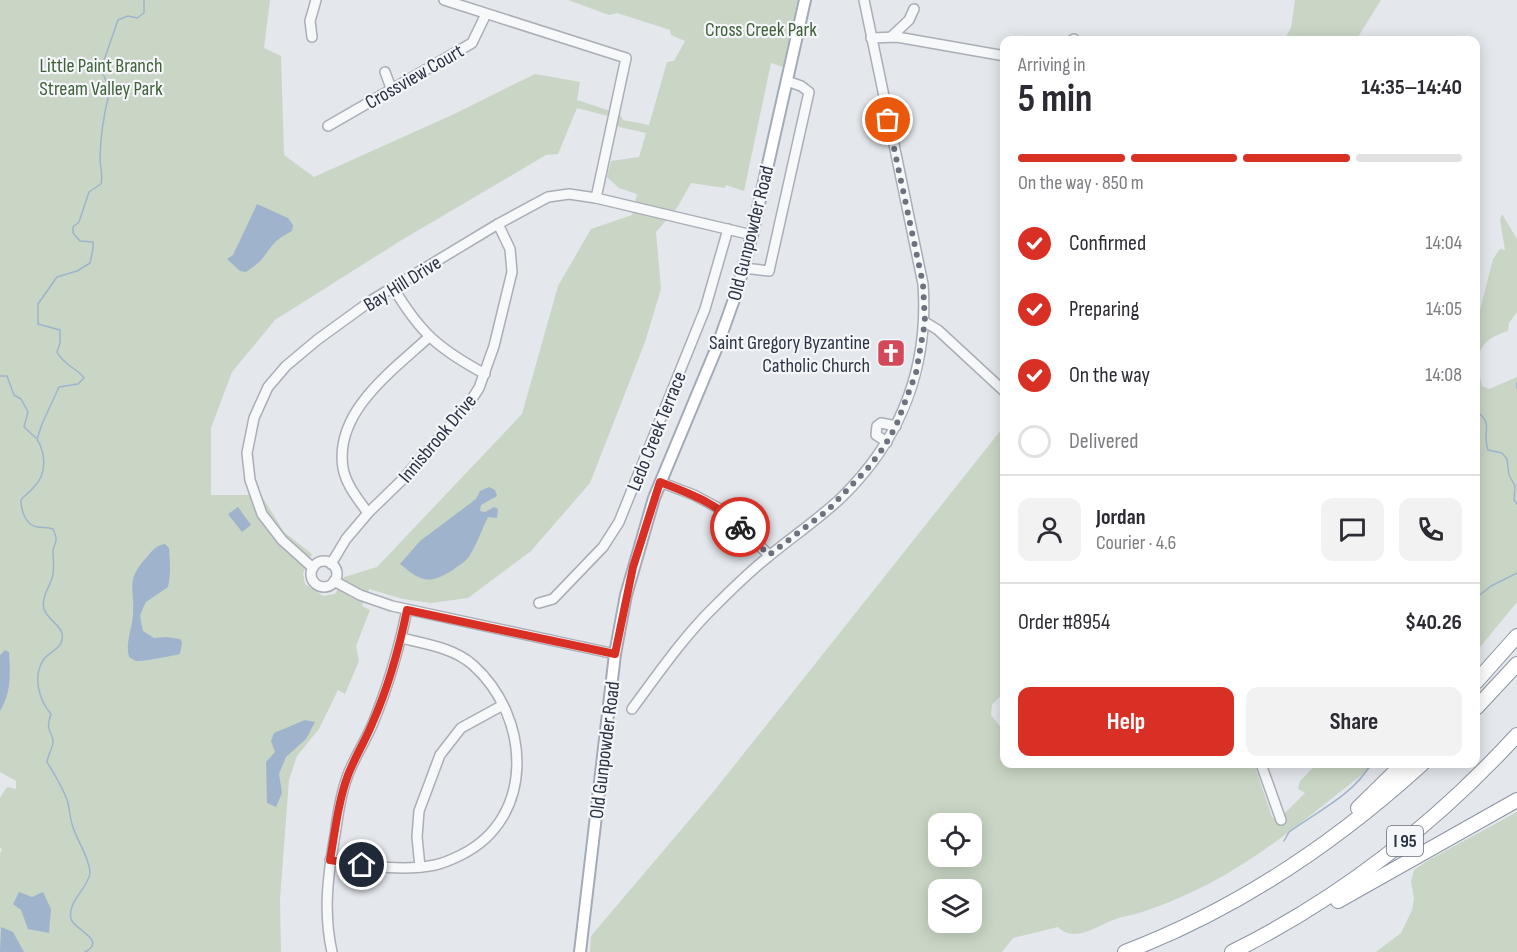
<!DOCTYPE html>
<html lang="en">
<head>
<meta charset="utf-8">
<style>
	body { margin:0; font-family:"Sofia Sans Condensed",sans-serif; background:#f2f2f3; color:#2b2b33; height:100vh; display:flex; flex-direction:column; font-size:22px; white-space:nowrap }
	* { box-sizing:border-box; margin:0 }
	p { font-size:20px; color:#7c7c81 }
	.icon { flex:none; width:33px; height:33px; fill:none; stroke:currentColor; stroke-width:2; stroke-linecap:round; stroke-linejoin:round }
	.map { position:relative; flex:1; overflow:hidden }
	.details { position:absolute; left:1000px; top:36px; width:480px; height:732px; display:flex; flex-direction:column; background:#fff; border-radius:12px; box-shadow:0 3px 15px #0003 }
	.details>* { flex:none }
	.tools { position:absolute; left:928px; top:813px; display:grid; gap:12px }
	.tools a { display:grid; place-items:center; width:54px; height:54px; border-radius:12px; background:#fff; box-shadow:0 3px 15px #0003; font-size:30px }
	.pin { position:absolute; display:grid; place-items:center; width:51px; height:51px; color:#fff; margin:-26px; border:3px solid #fff; border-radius:50%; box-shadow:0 2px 6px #0007 }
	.courier { position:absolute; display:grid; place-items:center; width:60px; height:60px; margin:-30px; border:4px solid #d93025; border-radius:50%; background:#fff; color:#222; box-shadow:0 2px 8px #0007 }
	.overview em { font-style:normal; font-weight:700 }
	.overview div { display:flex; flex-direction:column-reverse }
	.overview { display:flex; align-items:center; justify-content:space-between; height:102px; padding:0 18px }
	h1 { font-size:39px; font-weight:700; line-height:45px }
	.bar { display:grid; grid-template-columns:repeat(4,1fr); gap:9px 6px; align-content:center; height:72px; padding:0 18px }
	.bar i { height:8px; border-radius:4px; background:#e1e1e2 }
	.bar .selected { background:#d93025 }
	.bar p { grid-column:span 4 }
	.line { display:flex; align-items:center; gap:15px; padding:0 18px; border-top:2px solid #e1e1e2 }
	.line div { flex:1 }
	.round { display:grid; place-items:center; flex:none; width:63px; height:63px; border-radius:12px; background:#f2f2f3 }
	ol { padding:0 18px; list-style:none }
	li { display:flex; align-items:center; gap:18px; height:66px }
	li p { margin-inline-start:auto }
	li .icon { padding:6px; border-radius:50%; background:#d93025; color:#fff; stroke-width:4 }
	li:last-child { color:#7c7c81 }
	li i { width:33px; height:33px; border:3px solid #e1e1e2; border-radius:50% }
	.action { display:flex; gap:12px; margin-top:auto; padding:12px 18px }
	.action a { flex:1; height:69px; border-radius:12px; background:#d93025; color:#fff; font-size:24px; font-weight:700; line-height:69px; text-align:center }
	.action a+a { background:#f2f2f3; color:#2b2b33 }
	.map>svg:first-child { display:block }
</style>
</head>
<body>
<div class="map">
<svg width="1517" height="952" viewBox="0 0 1517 952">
	<rect width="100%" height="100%" fill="#e4e7ec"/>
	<g fill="#c9d6c5" fill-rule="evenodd">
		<path d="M 0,0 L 270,0 L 264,48 L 281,56 L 284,155 L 314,177 L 452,115 L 535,74 L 580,82 L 577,100 L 620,114 L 623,120 L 649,125 L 667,62 L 674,61 L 685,41 L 671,35 L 670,30 L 617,13 L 609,15 L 568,0 L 798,0 L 783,67 L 771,63 L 744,191 L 726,185 L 725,188 L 691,183 L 677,208 L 656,232 L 661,289 L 645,342 L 590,483 L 531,551 L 468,598 L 431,603 L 403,599 L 369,589 L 362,606 L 370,610 L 356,646 L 359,661 L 345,694 L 338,690 L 319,729 L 297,756 L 289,780 L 280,899 L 281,952 L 0,952 L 0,854 L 2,849 L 0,848 L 0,798 L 7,787 L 16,789 L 16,781 L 0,772 ZM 577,108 L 608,116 L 619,127 L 646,133 L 639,157 L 611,161 L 607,177 L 619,188 L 637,194 L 632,215 L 591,229 L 558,286 L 522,414 L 377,567 L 344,577 L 335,594 L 323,596 L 305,584 L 303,573 L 312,554 L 284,532 L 261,495 L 211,495 L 211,428 L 232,372 L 275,320 L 400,241 L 546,155 L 558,154 Z"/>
		<path d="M 1295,0 L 1381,0 L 1356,40 L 1284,40 L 1291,28 Z"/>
		<path d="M 1502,214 L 1517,239 L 1517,312 L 1509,323 L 1508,331 C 1476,341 1475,356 1482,386 L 1489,389 L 1517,377 L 1517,602 L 1476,652 L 1476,326 L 1493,259 L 1500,249 L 1505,250 L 1500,220 Z"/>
		<path d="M 1005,425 L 1005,691 L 992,705 L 991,715 L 1005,733 L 1005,764 L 1192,764 L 1198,767 L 1208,764 L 1254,764 L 1272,817 L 1278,820 L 1305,793 L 1298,789 L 1300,781 L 1317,764 L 1376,764 C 1323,804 1272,850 1214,881 C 1193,892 1165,905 1142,912 C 1134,915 1124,916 1116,919 C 1098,925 1075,944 1058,927 L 1013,938 L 1002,952 L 590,952 L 591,936 L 714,791 ZM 939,824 L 972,824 L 972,856 L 939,856 ZM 939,890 L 972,890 L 972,922 L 939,922 Z"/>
		<path d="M 1517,812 L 1517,952 L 1376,952 L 1401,933 L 1412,910 L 1414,899 L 1411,881 L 1414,870 L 1427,861 Z"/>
	</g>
	<g fill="#9fb4cc">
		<path d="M 257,204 L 288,218 L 293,225 L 292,231 C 273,241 274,244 262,259 C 258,264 251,268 246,272 L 240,271 L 227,259 L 233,255 Z"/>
		<path d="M 489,487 L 495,490 L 497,496 L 481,505 L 480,511 L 485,512 L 494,507 L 498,509 L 497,518 L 488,517 C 482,529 477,544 470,555 C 466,562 459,565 453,570 C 428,585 422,582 400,564 L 420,541 L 476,499 L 480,491 Z"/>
		<path d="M 238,507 L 251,525 L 242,532 L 228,514 Z"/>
		<path d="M 165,544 L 169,548 C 170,561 171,574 168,587 L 146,602 L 143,608 L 140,616 L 143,631 L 154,638 L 166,637 L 180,639 L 182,642 L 180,654 C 176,655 141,662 138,661 C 134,661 133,659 129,657 C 125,643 132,629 133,615 C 135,587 125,581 146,558 C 152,551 156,545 165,544 Z"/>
		<path d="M 5,650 L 9,652 C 10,673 12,692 0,711 L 0,655 Z"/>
		<path d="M 305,720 L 315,722 L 306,739 L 286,757 L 279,774 L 282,793 L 276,807 L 267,803 L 266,762 L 275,752 L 271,741 L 274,733 Z"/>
		<path d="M 19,892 L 32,897 L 43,892 L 51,909 L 49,933 L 28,929 L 21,910 L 13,904 Z"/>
		<path d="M 1,927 L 13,932 L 24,952 L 0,952 Z"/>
	</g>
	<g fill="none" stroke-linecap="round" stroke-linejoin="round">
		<g stroke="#9fb4cc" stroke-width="1.5">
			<path d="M 0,376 L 7,376 L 14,395 L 21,399 L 28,412 L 24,427 L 36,438"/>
			<path d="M 1517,382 L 1517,388"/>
			<path d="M 1476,411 C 1495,424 1481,433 1488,450 L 1502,453 L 1507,459 L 1509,475 L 1515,486 L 1514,500 L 1517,504"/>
			<path d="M 1476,598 L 1491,586 L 1517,573"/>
			<path d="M 1284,841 L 1289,832 C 1318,811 1353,795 1371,764"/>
			<path d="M 85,952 C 108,940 73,929 71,919 C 67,901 88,889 90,873 C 90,859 78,842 74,830 C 70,821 70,812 68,803 C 64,789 55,775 47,762 C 48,755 52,749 53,743 C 54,732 44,733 51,714 C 39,700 32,676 44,659 C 48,653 58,650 61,643 C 68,627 48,622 44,609 C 41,598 49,588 52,578 C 55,569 53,561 53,551 C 53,547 57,542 56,538 C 56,535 54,532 53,529 C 47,527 44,528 38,527 C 26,526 21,511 21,500 C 25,495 30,492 34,487 C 47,474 46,454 37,439 L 42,424 L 59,387 L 78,384 L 84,378 C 76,367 63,365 57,352 L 60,343 L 60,330 L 38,324 L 38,304 L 57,277 L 77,271 L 90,263 L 93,249 L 93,242 L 80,241 L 73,233 L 73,227 L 79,222 L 89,192 L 101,184 C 103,176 101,169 100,161 C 100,136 104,113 110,90 L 101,69 L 118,20 L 128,16 L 137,18 L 144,13 L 144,0"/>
		</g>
		<g stroke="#a9aeb7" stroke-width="12">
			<g id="minor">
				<path d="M 444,0 L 626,58 L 596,198"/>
				<path d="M 312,37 L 310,21 L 316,0"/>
				<path d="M 891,37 L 909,20 L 914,9"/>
				<path d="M 871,38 L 897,37 L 1005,56"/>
				<path d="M 1072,40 L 1074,39"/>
				<path d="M 385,72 L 391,88"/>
				<path d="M 328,126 L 472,43 L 486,14"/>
				<path d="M 744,268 L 769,271 L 809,92 L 801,86 L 787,81"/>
				<path d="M 393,287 C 420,333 439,349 485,374"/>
				<path d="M 925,322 L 938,330 L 1005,392"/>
				<path d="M 887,442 L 876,435 L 877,426 L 881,423 L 896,426"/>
				<path d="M 660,482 L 694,495 L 724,511 L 769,555"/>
				<path d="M 368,513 C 358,499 346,485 343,468 C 334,412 392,371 429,337"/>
				<circle cx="324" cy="574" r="13"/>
				<path d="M 331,564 L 346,539 L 368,513 L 402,480 L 468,405 L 479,388 L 494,346 L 512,272 L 510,249 L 498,224"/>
				<path d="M 313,568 L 282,540 L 262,514 L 250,480 L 247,453 L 254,418 L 268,387 L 286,366 L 317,340 L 372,300 L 498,224 L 548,197 L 569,194 L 596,198 L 752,235"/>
				<path d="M 334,581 L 360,595 L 392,606 L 615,654"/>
				<path d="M 539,603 L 553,599 L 603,547 L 619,522 L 705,309 L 728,229"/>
				<path d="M 632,709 C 658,674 684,636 715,606 C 732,589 749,572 768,557 C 792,537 819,519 842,497 C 901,439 929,367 923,284 L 864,0"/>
				<path d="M 1261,764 L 1281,820"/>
				<path d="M 330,860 C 365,865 400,872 435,865 C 444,863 453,859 461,855 C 536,818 531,717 473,665 C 454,648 426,644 401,638"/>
				<path d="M 420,867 L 417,837 L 419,811 L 440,755 L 461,728 L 503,705"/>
				<path d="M 332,952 C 323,912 328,874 335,835 C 338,814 341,792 349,772 C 356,755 366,740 373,723 C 388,687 399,648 407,610"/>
			</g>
		</g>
		<g stroke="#a3abb8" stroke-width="14">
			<path id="major" d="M 580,952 L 615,654 L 626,595 L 654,498 L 717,347 L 737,291 L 752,235 L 805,0"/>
		</g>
		<g stroke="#8b94a3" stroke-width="16">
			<g id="highway">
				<path d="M 1476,682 L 1517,636"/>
				<path d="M 1476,708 L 1517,664"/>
				<path d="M 1358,808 L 1403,764"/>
				<path d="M 1338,901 L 1517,800"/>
				<path d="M 1125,952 C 1236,910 1335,843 1422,764"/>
				<path d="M 1232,952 C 1341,898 1435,824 1517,735"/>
			</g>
		</g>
		<use href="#minor" stroke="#f7f8fa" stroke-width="9"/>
		<use href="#major" stroke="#fff" stroke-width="10"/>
		<use href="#highway" stroke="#fff" stroke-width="14"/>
	</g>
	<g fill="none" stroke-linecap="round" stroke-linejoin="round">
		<path stroke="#6c737f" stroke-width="6" stroke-dasharray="0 10.8" d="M 740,527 L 769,555 L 828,510 L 869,467 L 884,447 L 896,426 L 916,373 L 925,322 L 923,284 L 888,120"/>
		<path stroke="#d93025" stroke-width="8" d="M 362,865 L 330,860 C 335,832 338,802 348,775 C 355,757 365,741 372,724 C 388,688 399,649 407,610 L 615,654 L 633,567 L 660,482 C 691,494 716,503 740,527"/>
	</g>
	<defs>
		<g id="church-square" transform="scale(1.5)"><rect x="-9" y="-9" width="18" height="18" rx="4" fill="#d1495b" stroke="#f4f6f9"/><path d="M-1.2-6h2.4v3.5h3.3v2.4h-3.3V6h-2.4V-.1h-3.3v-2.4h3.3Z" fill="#fff"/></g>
	</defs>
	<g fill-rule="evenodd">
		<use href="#church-square" x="891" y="353"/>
	</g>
	<g text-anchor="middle" stroke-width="4.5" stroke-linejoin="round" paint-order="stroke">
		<rect fill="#f4f6f9" stroke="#676e7b" stroke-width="1.5" x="1387" y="826" width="36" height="30" rx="4.5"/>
		<g font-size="18" font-weight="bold" fill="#2b3445">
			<text x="1405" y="847">I 95</text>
		</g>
		<g font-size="20" fill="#3f6138" stroke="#f4f6f9">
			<text x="761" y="36">Cross Creek Park</text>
			<text x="101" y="72">Little Paint Branch<tspan x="101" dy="23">Stream Valley Park</tspan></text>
		</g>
		<g font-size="20" fill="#2b3445" stroke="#f4f6f9">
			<text transform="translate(414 76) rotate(-30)" y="7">Crossview Court</text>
			<text transform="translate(750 233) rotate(-76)" y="7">Old Gunpowder Road</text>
			<text transform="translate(402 283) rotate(-32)" y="7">Bay Hill Drive</text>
			<text transform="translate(656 431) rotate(-68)" y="7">Ledo Creek Terrace</text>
			<text transform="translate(437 438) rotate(-50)" y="7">Innisbrook Drive</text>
			<text transform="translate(604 750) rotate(-83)" y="7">Old Gunpowder Road</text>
		</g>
		<g font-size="20" fill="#2b3445" stroke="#f4f6f9" text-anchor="end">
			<text x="870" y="349">Saint Gregory Byzantine<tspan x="870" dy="23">Catholic Church</tspan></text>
		</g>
	</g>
</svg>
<div class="tools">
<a><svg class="icon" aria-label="locate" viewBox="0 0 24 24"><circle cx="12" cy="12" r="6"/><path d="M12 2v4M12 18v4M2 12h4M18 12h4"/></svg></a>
<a><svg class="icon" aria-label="layers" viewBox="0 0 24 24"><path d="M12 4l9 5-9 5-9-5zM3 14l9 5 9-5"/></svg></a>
</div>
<div class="pin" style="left:888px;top:120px;background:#ea580c"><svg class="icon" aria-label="bag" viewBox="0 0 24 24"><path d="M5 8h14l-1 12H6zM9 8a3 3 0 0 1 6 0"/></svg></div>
<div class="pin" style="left:362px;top:865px;background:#1f2937"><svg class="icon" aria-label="home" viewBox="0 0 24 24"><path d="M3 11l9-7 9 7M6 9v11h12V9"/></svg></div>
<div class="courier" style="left:740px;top:527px"><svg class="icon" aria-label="bike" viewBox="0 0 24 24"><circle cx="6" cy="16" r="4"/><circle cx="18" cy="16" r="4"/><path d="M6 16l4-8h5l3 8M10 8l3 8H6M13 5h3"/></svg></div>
<section class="details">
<div class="overview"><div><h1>5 min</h1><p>Arriving in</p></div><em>14:35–14:40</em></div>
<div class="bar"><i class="selected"></i><i class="selected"></i><i class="selected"></i><i></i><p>On the way · 850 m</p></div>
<ol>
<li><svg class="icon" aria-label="check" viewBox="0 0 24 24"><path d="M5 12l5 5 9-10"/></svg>Confirmed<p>14:04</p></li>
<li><svg class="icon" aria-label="check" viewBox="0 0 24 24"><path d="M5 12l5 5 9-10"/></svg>Preparing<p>14:05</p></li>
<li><svg class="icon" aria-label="check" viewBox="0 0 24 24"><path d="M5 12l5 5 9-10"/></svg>On the way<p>14:08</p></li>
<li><i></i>Delivered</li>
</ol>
<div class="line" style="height:108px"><a class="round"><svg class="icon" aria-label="person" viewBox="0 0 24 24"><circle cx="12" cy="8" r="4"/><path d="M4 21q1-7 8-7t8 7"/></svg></a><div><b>Jordan</b><p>Courier · 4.6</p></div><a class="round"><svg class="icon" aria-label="chat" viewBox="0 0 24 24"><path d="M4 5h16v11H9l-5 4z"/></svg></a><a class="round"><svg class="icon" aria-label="phone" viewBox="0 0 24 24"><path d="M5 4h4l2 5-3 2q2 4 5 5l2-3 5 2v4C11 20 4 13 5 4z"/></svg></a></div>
<div class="line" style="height:78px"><div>Order #8954</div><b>$40.26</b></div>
<div class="action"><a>Help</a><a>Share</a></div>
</section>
</div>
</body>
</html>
